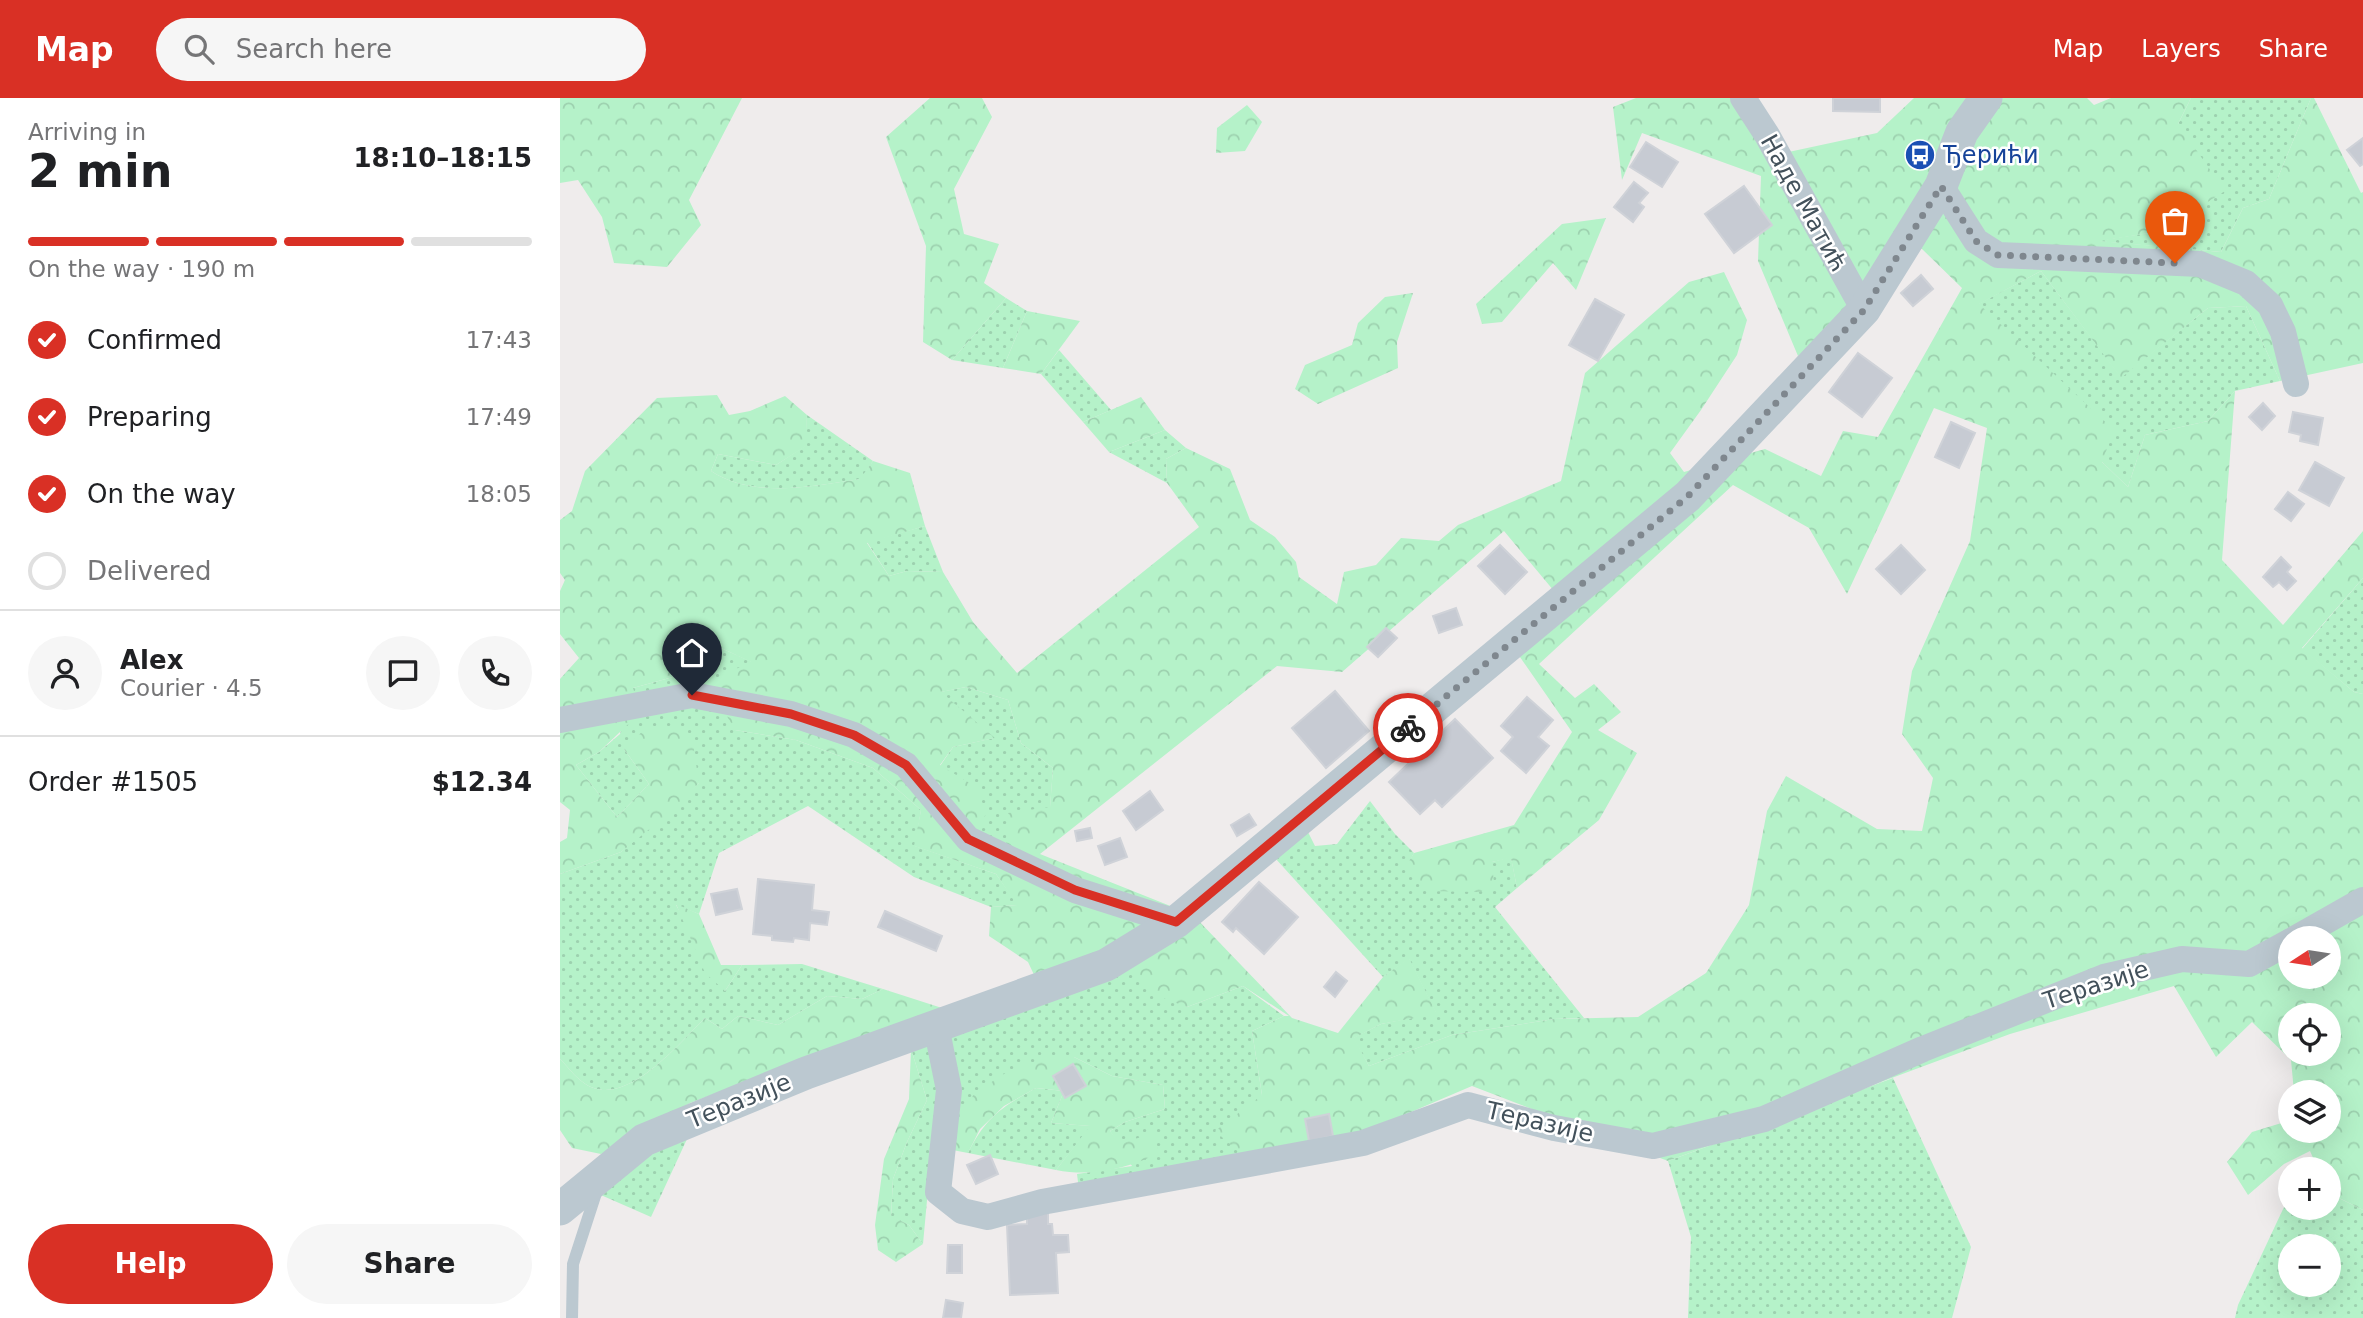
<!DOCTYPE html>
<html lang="en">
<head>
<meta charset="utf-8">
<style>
	body { margin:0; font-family:"DejaVu Sans",sans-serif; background:#f6f6f6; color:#202124; height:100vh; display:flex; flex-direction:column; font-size:26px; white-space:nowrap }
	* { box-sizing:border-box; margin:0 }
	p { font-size:23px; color:#757577 }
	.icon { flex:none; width:38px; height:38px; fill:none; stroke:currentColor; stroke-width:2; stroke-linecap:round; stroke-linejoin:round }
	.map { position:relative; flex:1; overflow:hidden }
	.drawer { display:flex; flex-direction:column; background:#fff; width:560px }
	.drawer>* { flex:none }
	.needle { width:46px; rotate:258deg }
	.controls { position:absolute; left:1718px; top:828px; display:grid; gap:14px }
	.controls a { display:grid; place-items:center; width:63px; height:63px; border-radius:50%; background:#fff; box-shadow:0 7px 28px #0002; font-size:35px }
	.pin { position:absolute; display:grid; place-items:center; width:60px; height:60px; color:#fff; margin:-72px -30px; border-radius:50% 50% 50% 0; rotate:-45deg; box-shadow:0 0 7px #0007 }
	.pin .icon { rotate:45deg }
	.courier { position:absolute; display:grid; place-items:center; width:70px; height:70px; margin:-35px; border:5px solid #d93025; border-radius:50%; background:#fff; color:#222; box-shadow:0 2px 9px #0007 }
	.overview em { font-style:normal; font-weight:700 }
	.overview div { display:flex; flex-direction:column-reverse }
	.overview { display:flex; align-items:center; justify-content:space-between; height:119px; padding:0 28px }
	h1 { font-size:46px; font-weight:700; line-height:52px }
	.bar { display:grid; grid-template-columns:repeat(4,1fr); gap:10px 7px; align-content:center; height:84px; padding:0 28px }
	.bar i { height:9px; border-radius:5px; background:#e0e0e0 }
	.bar .current { background:#d93025 }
	.bar p { grid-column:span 4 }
	.line { display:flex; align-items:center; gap:18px; padding:0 28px; border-top:2px solid #e0e0e0 }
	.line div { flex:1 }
	.round { display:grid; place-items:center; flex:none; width:74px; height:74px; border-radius:37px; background:#f6f6f6 }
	ol { padding:0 28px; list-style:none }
	li { display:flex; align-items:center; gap:21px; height:77px }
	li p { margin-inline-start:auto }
	li .icon { padding:7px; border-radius:50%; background:#d93025; color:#fff; stroke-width:4 }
	li:last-child { color:#757577 }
	li i { width:38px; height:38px; border:4px solid #e0e0e0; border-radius:50% }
	.cta { display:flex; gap:14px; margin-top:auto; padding:14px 28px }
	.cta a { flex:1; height:80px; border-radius:42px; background:#d93025; color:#fff; font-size:28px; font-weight:700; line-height:80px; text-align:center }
	.cta a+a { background:#f6f6f6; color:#202124 }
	header { display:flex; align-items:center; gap:42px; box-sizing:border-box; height:98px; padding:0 35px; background:#d93025; color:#fff }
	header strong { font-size:33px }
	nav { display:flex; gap:38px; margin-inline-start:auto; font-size:24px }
	.search { width:490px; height:63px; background:#f6f6f6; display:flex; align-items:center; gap:18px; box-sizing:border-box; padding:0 24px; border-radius:38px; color:#757577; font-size:26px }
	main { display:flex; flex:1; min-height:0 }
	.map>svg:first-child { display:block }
</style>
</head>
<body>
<header>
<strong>Map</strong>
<div class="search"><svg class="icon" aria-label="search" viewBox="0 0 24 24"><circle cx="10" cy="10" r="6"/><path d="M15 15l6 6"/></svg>Search here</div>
<nav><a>Map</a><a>Layers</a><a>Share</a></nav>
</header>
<main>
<section class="drawer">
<div class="overview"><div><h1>2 min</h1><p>Arriving in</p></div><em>18:10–18:15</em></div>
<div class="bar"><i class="current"></i><i class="current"></i><i class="current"></i><i></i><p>On the way · 190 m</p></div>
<ol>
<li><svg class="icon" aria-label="check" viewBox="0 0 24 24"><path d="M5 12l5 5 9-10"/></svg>Confirmed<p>17:43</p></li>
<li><svg class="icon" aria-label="check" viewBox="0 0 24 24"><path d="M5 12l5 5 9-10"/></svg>Preparing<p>17:49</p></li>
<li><svg class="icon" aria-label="check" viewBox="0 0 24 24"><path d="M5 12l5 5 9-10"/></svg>On the way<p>18:05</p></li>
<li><i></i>Delivered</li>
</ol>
<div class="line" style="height:126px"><a class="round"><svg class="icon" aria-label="person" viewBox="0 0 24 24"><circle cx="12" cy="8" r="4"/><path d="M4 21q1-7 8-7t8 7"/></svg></a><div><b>Alex</b><p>Courier · 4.5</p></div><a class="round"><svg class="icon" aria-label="chat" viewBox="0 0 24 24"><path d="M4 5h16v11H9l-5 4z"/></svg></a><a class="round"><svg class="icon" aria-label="phone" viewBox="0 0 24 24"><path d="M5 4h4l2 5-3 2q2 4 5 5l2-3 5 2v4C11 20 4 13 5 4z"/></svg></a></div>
<div class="line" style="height:91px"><div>Order #1505</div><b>$12.34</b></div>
<div class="cta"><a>Help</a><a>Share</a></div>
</section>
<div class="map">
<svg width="1803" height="1220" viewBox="0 0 1803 1220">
	<defs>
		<pattern id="grass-dots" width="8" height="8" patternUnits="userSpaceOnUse" patternTransform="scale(1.75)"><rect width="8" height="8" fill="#b5f2c9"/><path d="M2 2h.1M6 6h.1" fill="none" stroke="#9dd1af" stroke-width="1.8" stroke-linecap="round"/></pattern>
		<pattern id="forest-crowns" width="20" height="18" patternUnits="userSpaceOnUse" patternTransform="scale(1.75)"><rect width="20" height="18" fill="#b5f2c9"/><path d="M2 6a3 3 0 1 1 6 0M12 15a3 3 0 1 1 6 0" fill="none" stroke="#9dd1af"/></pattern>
	</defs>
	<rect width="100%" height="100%" fill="#efecec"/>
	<g fill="url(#grass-dots)" fill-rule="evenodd">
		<path d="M 1631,0 L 1751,0 L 1709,101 L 1683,110 L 1661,154 L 1536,143 L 1602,133 L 1618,26 Z"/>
		<path d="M 1481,173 L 1561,279 L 1648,210 L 1686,208 L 1720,283 L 1675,293 L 1648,323 L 1585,337 L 1568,389 L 1542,364 L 1418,206 Z"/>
		<path d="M 446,200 L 467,213 L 443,270 L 392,262 Z"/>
		<path d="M 499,252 L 551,312 L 523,324 L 481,276 Z"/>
		<path d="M 247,317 L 313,363 L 301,381 C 253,388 194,401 151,373 L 158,356 L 216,367 L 245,348 Z"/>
		<path d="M 605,332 L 626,350 L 606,361 L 607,385 L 549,354 Z"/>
		<path d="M 365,428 L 383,474 L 347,473 L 329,478 L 307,444 Z"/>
		<path d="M 1803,480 L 1803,596 L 1794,594 L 1742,551 Z"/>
		<path d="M 161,550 L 192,564 L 175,632 L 236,642 L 313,670 L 361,712 L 355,748 L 436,776 L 458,807 L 431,809 L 354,779 L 248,708 L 159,755 L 139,816 L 116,807 L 165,893 L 182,867 L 242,866 L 323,891 L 302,901 L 267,898 L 218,927 L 178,918 L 162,931 L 145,920 C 119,945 64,1014 24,985 C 15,979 8,969 0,961 L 0,776 L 61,754 L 139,685 L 64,651 L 89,686 L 57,719 L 16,667 L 39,654 L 60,636 L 73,590 L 113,579 L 139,557 Z"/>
		<path d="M 406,589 L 448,602 L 461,645 L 493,670 L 490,710 L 446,745 L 418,738 L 380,668 L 393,649 L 434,640 L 380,594 Z"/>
		<path d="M 810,703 L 835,736 L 854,755 L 847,768 L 932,764 L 951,759 L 957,790 L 935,809 L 1024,920 L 994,921 L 892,937 L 809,968 L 793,940 L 821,926 L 876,915 L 849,861 L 823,879 L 715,760 L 748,734 L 755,748 L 777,746 Z"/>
		<path d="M 567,864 L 627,909 L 683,888 L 724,918 L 692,933 L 702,997 L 688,1062 L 521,1108 L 517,1076 L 572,1068 L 550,1033 L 565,1024 L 605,1011 L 603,987 L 552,978 L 514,959 L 372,1048 L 363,1146 L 349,1127 L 331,1119 L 333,1081 L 347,1044 L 367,1002 L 351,951 Z"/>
		<path d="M 1333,980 L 1411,1149 L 1392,1220 L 1128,1220 L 1131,1139 L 1108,1063 Z"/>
		<path d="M 476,990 L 504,993 L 491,1025 L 531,1028 L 496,1072 L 408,1055 C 426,1019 442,1009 476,990 Z"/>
		<path d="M 133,1028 L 91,1119 L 34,1094 Z"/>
		<path d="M 1731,1094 L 1731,1110 L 1769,1110 L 1769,1095 L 1803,1112 L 1803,1220 L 1675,1220 L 1678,1207 ZM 1731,1148 L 1769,1148 L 1769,1186 L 1731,1186 Z"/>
	</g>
	<g fill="url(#forest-crowns)" fill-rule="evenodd">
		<path d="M 0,0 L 182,0 L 129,102 L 141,127 L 107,169 L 54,165 L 42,119 L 18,82 L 0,85 Z"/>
		<path d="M 370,0 L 422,0 L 432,19 L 394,91 L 404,136 L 439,146 L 424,185 L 446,200 L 392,262 L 363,244 L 366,148 L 326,39 Z"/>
		<path d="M 1076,0 L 1172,0 L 1210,58 L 1317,35 L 1354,0 L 1527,0 L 1534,7 L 1551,0 L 1631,0 L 1618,26 L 1665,93 L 1602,133 L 1540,143 L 1661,154 L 1683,110 L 1709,101 L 1751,0 L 1754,0 L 1801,95 L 1803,94 L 1803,265 L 1720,283 L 1686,208 L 1648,210 L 1561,280 L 1481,173 L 1419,206 L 1554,332 L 1542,364 L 1568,389 L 1585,337 L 1648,323 L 1675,293 L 1662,462 L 1723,527 L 1803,433 L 1803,480 L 1742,550 L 1794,594 L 1803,596 L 1803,1112 L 1769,1095 L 1769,1071 L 1758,1071 L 1750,1053 L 1724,1066 L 1688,1097 L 1667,1064 L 1692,1034 L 1731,1022 L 1731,1032 L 1769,1032 L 1769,994 L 1734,994 L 1731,962 L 1692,924 L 1656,959 L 1614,888 L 1450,936 L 1108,1063 L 912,988 L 788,1041 L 688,1062 L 655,1033 L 702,997 L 692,933 L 724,918 L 729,918 L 683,888 L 627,909 L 595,897 L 567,864 L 484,898 L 468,864 L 429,838 L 431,809 L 457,807 L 436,776 L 354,748 L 361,712 L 313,670 L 236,642 L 175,632 L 147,584 L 191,564 L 161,550 L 139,557 L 113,579 L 73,590 L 81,614 L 39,654 L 16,667 L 57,719 L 89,686 L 64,651 L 87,629 L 122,629 L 133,646 L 139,685 L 107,717 L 61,754 L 0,776 L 0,744 L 7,740 L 10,712 L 0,704 L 0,581 L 19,560 L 0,536 L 0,493 L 5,482 L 0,475 L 0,422 L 12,413 L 25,373 L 97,300 L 157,297 L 169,317 L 190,313 L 225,298 L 247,317 L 246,348 L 216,367 L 158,356 L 151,373 C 194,401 253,388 300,381 L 313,363 L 350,375 L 365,428 L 307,445 L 329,478 L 347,473 L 383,474 L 413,524 L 457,575 L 639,429 L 607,385 L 606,361 L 626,350 L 670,371 L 690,422 L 715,439 L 736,464 L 739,479 L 777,506 L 784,474 L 816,467 L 841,440 L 879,443 L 898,427 L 1001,383 L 1025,275 L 1129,184 L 1164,174 L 1187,222 L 1177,257 L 1141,312 L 1110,355 L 1124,374 L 1205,351 L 1261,378 L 1283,333 L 1318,339 L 1402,190 L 1361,150 L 1238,258 L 1198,163 L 1201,78 L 1082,35 L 1062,82 L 1053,9 ZM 1374,310 L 1427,330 L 1410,443 L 1352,573 L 1342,636 L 1373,680 L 1362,733 L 1317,731 L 1226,678 L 1207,713 L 1189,807 L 1146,875 L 1078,919 L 994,921 L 892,937 L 809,968 L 794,940 L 821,926 L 877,916 L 849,860 L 823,879 L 778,935 L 732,920 L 633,817 L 480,756 L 717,568 L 782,574 L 944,433 L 994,493 L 944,536 L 1012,634 L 954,727 L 854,755 L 846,768 L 866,793 L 920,794 L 934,786 L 932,764 L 951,760 L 957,790 L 1039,722 L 1077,655 L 1038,632 L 1061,614 L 1034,586 L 1015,600 L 979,566 L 1173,387 L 1249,430 L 1287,496 ZM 406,589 L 448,602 L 461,645 L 493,670 L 490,709 L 448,715 L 446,745 L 419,738 L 426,714 L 416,689 L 380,667 L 393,649 L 435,640 L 381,594 ZM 1731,840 L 1769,840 L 1769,878 L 1731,878 ZM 1731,917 L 1769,917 L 1769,956 L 1731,956 Z"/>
		<path d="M 687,7 L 702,24 L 685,53 L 656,55 L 657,30 Z"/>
		<path d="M 1046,120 L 1016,192 L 993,165 L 942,224 L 922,226 L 916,206 L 1002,126 Z"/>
		<path d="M 853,195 L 837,244 L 838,270 L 758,306 L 735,291 L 745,267 L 792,247 L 798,225 L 825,199 Z"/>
		<path d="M 467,213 L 520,223 L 481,276 L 443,270 Z"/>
		<path d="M 581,299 L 605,332 L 549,354 L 523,324 Z"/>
		<path d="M 116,806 L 139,816 L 161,867 L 182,867 L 165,893 L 145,875 Z"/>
		<path d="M 323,891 L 382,910 L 130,1005 L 41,1056 L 12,1050 L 0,1032 L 0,961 C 8,969 15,979 24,985 C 64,1014 119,945 145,920 L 162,931 L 178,918 L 218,927 L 267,898 L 302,901 Z"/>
		<path d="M 351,951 L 367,1002 L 347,1044 L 333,1081 L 331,1118 L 349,1127 L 363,1146 L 336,1164 L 318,1152 L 315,1127 L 324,1061 L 349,1001 Z"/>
		<path d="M 488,959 L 514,959 L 552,978 L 603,987 L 605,1011 L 565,1024 L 550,1033 L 560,1046 L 593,1035 L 599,1055 C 566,1071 533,1079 496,1072 L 530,1028 L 491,1025 L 504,993 L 476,990 L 444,1008 L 420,1031 L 408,1055 L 372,1048 L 416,994 L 447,974 Z"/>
	</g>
	<g fill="#c7cbd3" stroke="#cfd2d8" stroke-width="2">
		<path d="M 1273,0 L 1320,0 L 1320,14 L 1273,13 Z"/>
		<path d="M 1803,40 L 1803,66 L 1800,68 L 1787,52 Z"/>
		<path d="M 1086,44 L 1118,64 L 1102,89 L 1070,69 Z"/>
		<path d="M 1074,84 L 1088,95 L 1079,105 L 1084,109 L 1073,124 L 1054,109 Z"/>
		<path d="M 1184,88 L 1212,127 L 1174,155 L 1145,116 Z"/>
		<path d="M 1361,177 L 1373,191 L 1353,208 L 1341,195 Z"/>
		<path d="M 1035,201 L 1064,217 L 1038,263 L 1009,247 Z"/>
		<path d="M 1298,255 L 1332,280 L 1302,319 L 1269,294 Z"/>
		<path d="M 1703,305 L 1715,318 L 1702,332 L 1689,319 Z"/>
		<path d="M 1733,314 L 1763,320 L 1758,347 L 1740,343 L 1741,337 L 1729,334 Z"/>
		<path d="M 1391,324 L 1415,335 L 1399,370 L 1375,359 Z"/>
		<path d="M 1755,364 L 1784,380 L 1769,408 L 1739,392 Z"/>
		<path d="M 1728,394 L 1744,406 L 1731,423 L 1715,411 Z"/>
		<path d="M 940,447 L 967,474 L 945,496 L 918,468 Z"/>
		<path d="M 1341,447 L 1365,472 L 1341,496 L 1316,471 Z"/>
		<path d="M 1721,459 L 1731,469 L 1727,474 L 1736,483 L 1727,492 L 1719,484 L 1713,489 L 1703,479 Z"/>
		<path d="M 896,510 L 902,527 L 879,535 L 873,518 Z"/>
		<path d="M 826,530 L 837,540 L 818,559 L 807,549 Z"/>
		<path d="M 775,593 L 809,633 L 766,670 L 732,630 Z"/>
		<path d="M 967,599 L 993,622 L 978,639 L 989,648 L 966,675 L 941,653 L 953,639 L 941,628 Z"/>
		<path d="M 895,621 L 933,660 L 882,709 L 875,702 L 860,716 L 829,684 Z"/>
		<path d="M 590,693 L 603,712 L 576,732 L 563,713 Z"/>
		<path d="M 689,716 L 696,727 L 677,738 L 671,727 Z"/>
		<path d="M 530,730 L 532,740 L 517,743 L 515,733 Z"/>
		<path d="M 560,740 L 567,759 L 545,767 L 538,748 Z"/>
		<path d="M 198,781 L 254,787 L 252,812 L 269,814 L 267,827 L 250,825 L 249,842 L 234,840 L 233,844 L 212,842 L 212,838 L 193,836 Z"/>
		<path d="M 699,784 L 738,819 L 704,856 L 676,830 L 673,834 L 662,824 Z"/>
		<path d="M 177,791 L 182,811 L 156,817 L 151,796 Z"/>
		<path d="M 325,813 L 382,838 L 376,853 L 318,829 Z"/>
		<path d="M 776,874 L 787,883 L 775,899 L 764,889 Z"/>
		<path d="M 513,966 L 526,988 L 505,1000 L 493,978 Z"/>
		<path d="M 769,1016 L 773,1038 L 749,1043 L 745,1021 Z"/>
		<path d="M 430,1057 L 438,1076 L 416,1086 L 407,1067 Z"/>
		<path d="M 488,1114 L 488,1126 L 492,1126 L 493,1137 L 508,1137 L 509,1154 L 496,1155 L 498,1195 L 450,1197 L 447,1127 L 467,1126 L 467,1115 Z"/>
		<path d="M 388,1147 L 402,1147 L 402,1175 L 387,1175 Z"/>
		<path d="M 386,1202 L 403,1205 L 401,1220 L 383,1220 Z"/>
	</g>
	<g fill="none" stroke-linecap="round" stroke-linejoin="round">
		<path stroke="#bbc8d0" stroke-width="12" d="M 12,1220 L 13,1166 L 38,1089"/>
		<g stroke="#bbc8d0" stroke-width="26">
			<path d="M 1183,0 L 1207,37 L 1304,212"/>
			<path d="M 1381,88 L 1416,143 L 1438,157 L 1640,166 L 1686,185 L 1710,207 L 1723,234 L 1736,286"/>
			<path d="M 0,622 L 132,597 L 231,616 L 294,637 L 346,667 L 408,741 L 515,792 L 616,824"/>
			<path d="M 1736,840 L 1803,802"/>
			<path d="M 376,928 L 389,992 L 378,1094 L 402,1113 L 428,1119 L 482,1104 L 803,1045 L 908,1007 L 994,1030 L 1093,1048 L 1204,1021 L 1363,951 L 1544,879 L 1622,861 L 1689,866 L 1731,843"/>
		</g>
		<path stroke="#bbc8d0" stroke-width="33" d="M 0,1111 L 84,1042 L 246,975 L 546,867 L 616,824 L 1128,398 L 1304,212 L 1381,88 L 1402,34 L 1426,0"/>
	</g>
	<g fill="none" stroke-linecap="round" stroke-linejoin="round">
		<path stroke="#7f878e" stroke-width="7" stroke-dasharray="0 12.6" d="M 848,630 L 1128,398 L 1304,212 L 1381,88 L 1416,143 L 1438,157 L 1615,165"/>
		<path stroke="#d93025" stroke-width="9" d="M 132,597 L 231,616 L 294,637 L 346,667 L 408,741 L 515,792 L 616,824 L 848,630"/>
	</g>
	<defs>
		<g id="bus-disc" transform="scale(1.575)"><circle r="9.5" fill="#1a4fb4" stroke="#fff"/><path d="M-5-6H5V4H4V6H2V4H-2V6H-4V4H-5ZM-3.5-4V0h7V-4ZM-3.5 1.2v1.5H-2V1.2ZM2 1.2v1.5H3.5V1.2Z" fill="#fff"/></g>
	</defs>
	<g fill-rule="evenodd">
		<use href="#bus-disc" x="1360" y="57"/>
	</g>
	<g text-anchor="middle" stroke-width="5" stroke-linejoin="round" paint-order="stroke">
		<g font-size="24" fill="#164399" stroke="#fff" text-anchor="start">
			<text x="1383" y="65">Ђерићи</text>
		</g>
		<g font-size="24" fill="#43515b" stroke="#fff">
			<text transform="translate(1244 105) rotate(61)" y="8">Наде Матић</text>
			<text transform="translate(1536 887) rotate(-18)" y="8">Теразије</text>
			<text transform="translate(179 1003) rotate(-22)" y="8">Теразије</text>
			<text transform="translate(980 1024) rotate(13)" y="8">Теразије</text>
		</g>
	</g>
</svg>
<div class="controls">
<a><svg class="needle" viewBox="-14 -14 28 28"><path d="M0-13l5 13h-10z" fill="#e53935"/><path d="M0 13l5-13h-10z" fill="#757577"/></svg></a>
<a><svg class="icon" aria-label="locate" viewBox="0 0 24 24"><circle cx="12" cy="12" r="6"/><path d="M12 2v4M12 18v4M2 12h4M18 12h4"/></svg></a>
<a><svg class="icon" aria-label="layers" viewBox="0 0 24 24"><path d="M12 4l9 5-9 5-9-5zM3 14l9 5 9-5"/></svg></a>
<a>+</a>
<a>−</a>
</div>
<div class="pin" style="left:1615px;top:165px;background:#ea580c"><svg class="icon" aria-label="bag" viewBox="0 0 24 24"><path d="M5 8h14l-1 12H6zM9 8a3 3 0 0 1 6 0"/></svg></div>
<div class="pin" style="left:132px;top:597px;background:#1f2937"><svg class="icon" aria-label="home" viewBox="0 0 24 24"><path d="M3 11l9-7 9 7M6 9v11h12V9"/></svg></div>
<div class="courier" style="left:848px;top:630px"><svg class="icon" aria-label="bike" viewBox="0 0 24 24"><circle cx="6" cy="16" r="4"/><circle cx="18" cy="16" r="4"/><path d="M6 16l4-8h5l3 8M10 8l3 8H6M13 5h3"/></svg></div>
</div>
</main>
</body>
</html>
